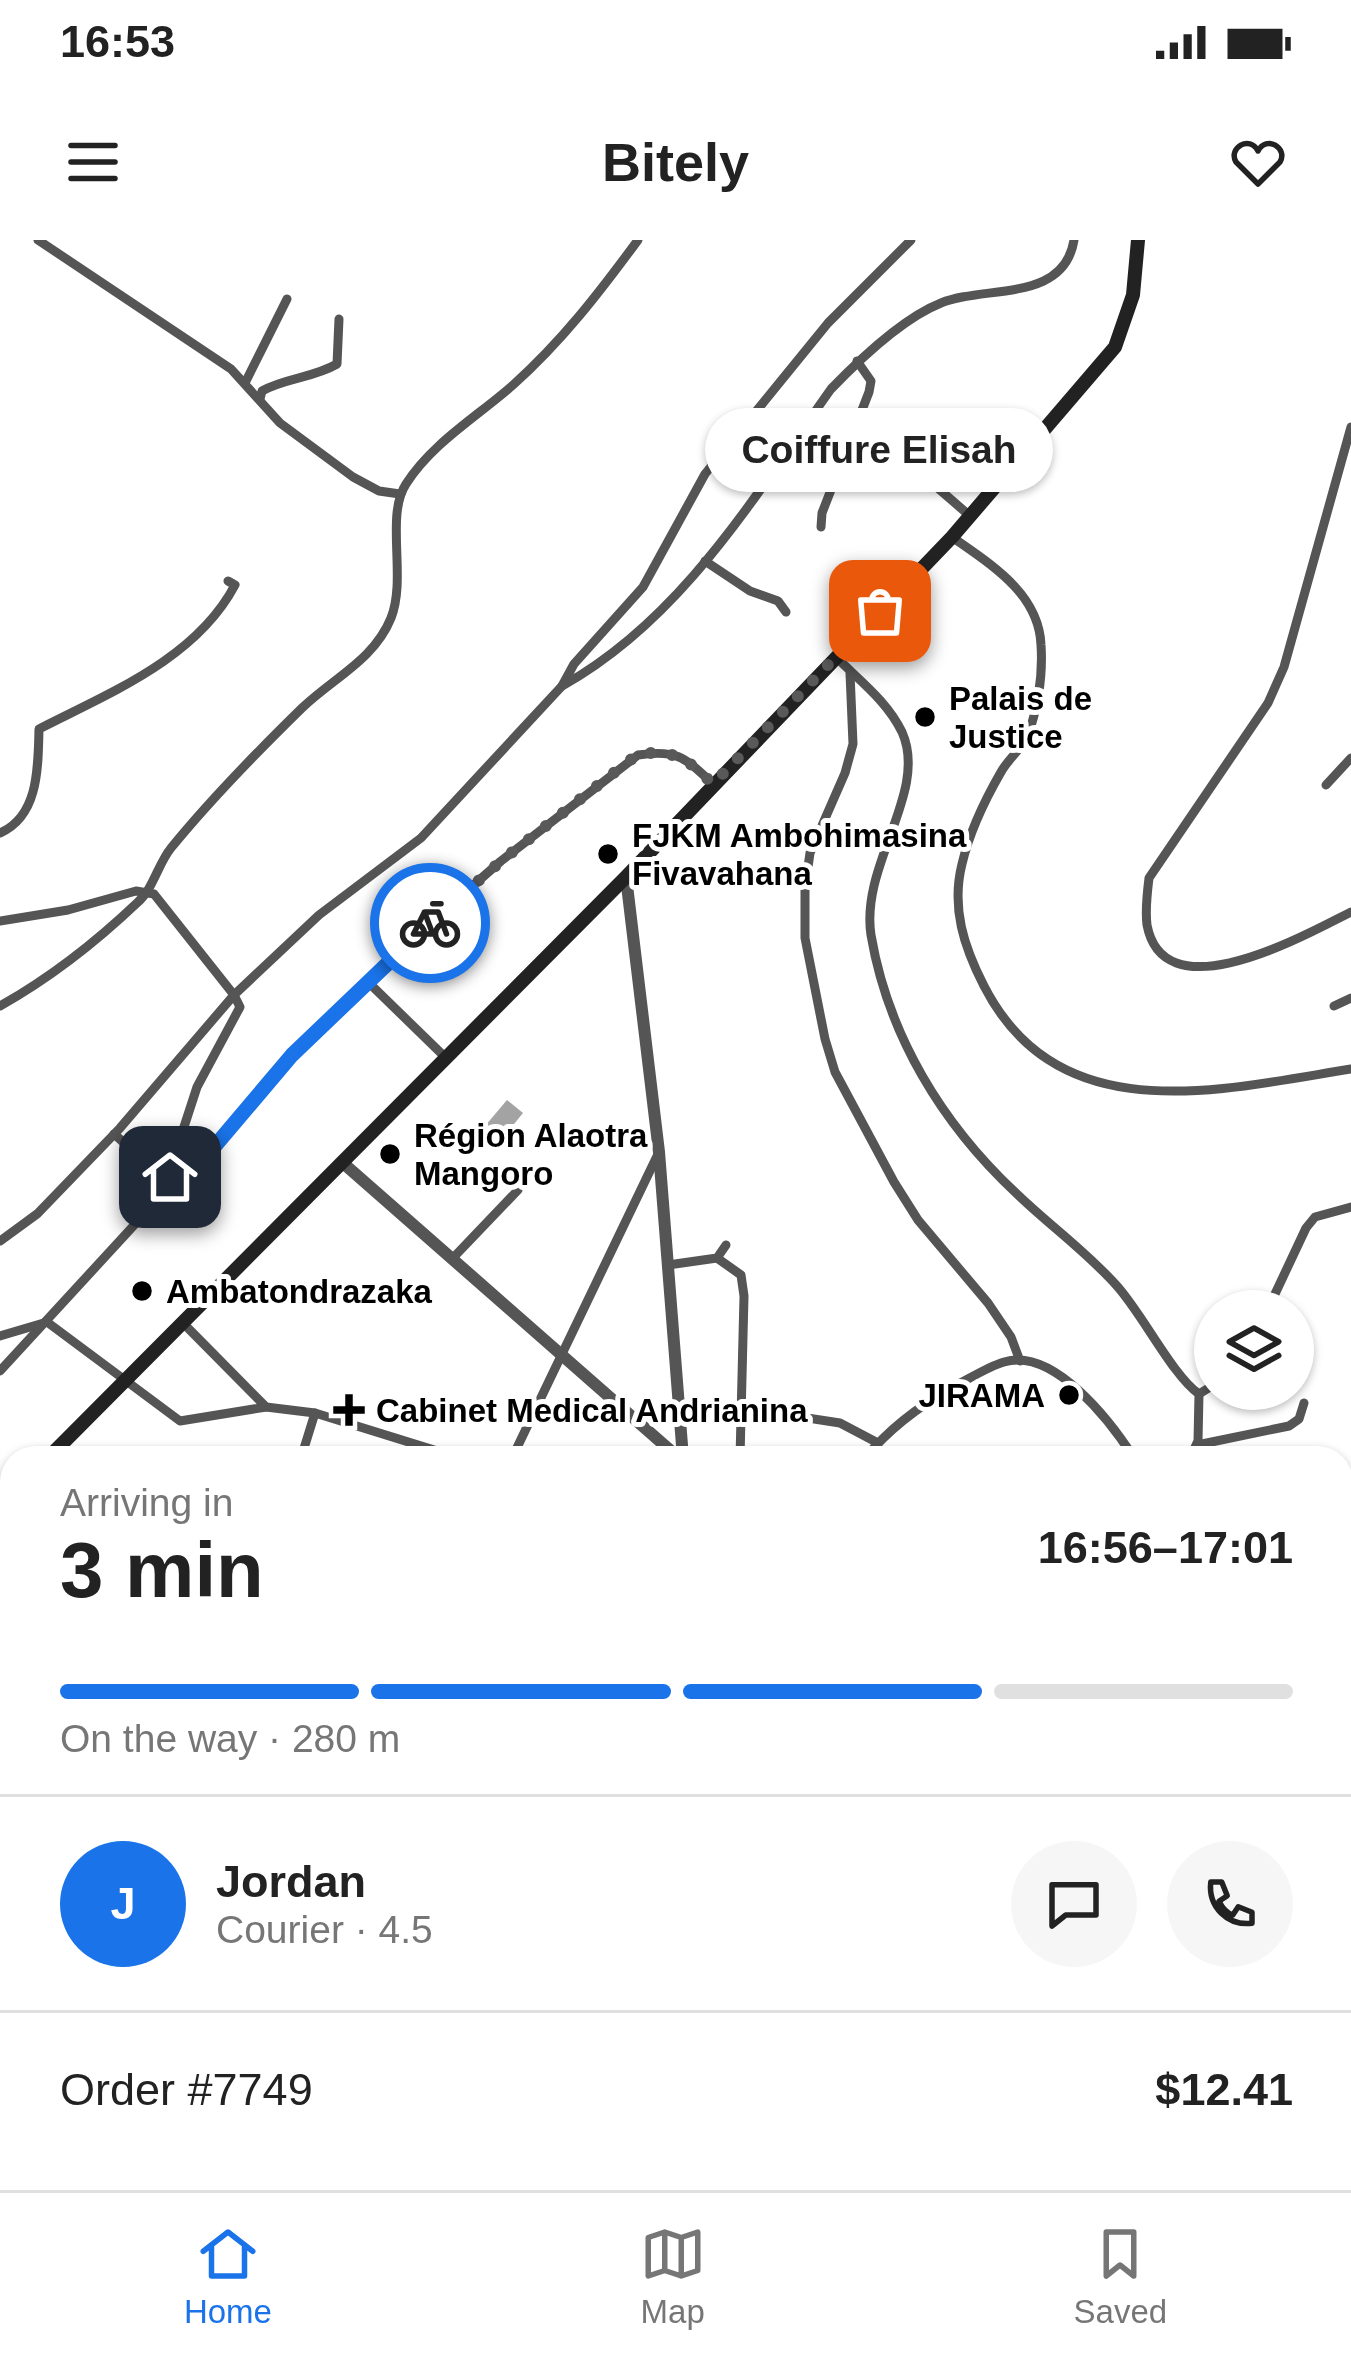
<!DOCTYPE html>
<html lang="en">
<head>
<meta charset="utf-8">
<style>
	body { margin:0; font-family:Arial,sans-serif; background:#f6f6f6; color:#222; height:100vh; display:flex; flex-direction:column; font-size:45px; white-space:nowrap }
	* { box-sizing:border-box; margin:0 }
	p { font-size:39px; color:#767676 }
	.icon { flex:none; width:66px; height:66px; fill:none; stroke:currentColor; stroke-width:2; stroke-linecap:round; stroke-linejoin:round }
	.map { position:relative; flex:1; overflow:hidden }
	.side { position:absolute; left:0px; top:1206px; width:1353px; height:744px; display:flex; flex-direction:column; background:#fff; border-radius:36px 36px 0 0; box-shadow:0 3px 9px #0004 }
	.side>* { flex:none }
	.buttons { position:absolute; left:1194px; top:1050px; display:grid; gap:24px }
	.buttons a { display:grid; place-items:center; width:120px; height:120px; border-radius:50%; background:#fff; box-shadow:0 3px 9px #0004; font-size:60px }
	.pin { position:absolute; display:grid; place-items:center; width:102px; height:102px; color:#fff; margin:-51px; border-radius:24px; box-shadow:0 6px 18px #0006 }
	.courier { position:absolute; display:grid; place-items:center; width:120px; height:120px; margin:-60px; border:9px solid #1a73e8; border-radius:50%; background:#fff; color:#222; box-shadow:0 3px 15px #0007 }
	.bubble { position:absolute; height:84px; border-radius:42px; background:#fff; box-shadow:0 3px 9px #0004; font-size:39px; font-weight:700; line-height:84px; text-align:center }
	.head em { font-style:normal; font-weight:700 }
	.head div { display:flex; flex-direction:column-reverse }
	.head { display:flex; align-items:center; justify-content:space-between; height:204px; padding:0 60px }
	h1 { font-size:78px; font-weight:700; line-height:90px }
	.bar { display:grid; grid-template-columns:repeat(4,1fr); gap:18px 12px; align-content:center; height:144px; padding:0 60px }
	.bar i { height:15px; border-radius:9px; background:#e0e0e0 }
	.bar .current { background:#1a73e8 }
	.bar p { grid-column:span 4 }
	.line { display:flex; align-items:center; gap:30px; padding:0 60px; border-top:3px solid #e0e0e0 }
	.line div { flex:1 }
	.round { display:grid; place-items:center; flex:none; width:126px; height:126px; border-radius:63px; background:#f6f6f6 }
	.status { display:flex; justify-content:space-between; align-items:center; height:84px; padding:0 60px; background:#fff; direction:ltr }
	.status svg { height:33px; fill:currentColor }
	header { display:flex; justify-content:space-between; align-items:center; height:156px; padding:0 60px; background:#fff; font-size:54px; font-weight:700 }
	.menu { display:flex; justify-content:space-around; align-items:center; height:168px; border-top:3px solid #e0e0e0; background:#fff; font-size:33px; color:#767676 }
	.menu a { display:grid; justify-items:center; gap:6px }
	.menu .current { color:#1a73e8 }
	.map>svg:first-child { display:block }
</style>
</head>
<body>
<div class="status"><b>16:53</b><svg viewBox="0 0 49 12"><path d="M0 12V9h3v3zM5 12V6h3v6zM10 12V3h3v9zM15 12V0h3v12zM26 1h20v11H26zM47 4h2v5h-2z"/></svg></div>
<header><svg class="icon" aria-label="menu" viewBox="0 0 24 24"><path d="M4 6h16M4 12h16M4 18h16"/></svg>Bitely<svg class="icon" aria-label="heart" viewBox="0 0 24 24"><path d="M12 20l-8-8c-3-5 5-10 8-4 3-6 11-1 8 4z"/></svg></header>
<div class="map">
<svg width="1351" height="1950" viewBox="0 0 1351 1950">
	<rect width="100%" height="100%" fill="#fff"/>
	<path fill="#a3a3a3" d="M 507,860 L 523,873 L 502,899 L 485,886 Z"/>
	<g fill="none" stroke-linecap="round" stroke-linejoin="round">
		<g stroke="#a3a3a3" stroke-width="16">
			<path d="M 1341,1805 L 1351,1801"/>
			<path d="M 1341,1884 L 1351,1900"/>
		</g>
		<path stroke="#555" stroke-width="8" d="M 104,1938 L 123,1950"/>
		<g stroke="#555" stroke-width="9">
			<path d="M 38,0 L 231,129 L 280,183 L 353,237 L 379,251 L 400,254"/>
			<path d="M 245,143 L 287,59"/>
			<path d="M 260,159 L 262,151 C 285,138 313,138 337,124 L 339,79"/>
			<path d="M 1351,187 L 1284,427 L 1268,463 L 1149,638 C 1147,654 1145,670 1147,685 C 1164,775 1307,694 1351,672"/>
			<path d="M 932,243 L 970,276"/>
			<path d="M 821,287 L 822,273 L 869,152 L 871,141 L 857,121"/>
			<path d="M 952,297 C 990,324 1039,353 1041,405 C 1043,434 1038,478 1023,503 C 1017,513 1007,521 1001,532 C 986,558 969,594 962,624 C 951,668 964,707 984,746 C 1059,892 1220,850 1351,829"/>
			<path d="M 705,321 L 750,351 L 778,361 L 786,372"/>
			<path d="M 836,417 C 860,441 887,461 902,492 C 929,552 860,624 871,695 C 888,795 942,884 1016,953 C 1049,985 1087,1012 1117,1046 C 1143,1075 1173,1136 1199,1154 L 1198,1201 L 1190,1218"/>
			<path d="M 850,433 L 853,504 L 845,533 L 810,613 L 805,648 L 805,698 L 825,799 L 835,832 L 894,942 L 918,980 L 988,1063 L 1011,1097 L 1020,1121"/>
			<path d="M 562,446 L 574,424 L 643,347 L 705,234 L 828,83 L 911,0"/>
			<path d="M 1326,545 L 1351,518"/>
			<path d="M 0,593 C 39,576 38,527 39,489 C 109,453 196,419 235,345 L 228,341"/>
			<path d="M 0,681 L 68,670 L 136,651 L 154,654 L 234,755 L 240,767 L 197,847 L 169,933 L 174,945"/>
			<path d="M 368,742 L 446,818"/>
			<path d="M 0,766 C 50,738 97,701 138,662 C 153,649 158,624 171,608 C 211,559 257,512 302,468 C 333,438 374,420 391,378 C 407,338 385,276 406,244 C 432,203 478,176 513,145 C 562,101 599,53 638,0"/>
			<path d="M 1334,766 L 1351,758"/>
			<path d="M 114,894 L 161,935 L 170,937"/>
			<path d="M 0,1001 L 37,974 L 120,888 L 234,755 L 319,675 L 421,598 L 562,446 C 681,380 754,257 831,149 C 859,120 903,78 941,63 C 985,45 1064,63 1074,0"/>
			<path d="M 717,1018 L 741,1035 L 744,1056 L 740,1218"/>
			<path d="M 452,1019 L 518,950"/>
			<path d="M 668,1025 L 717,1018 L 726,1005"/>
			<path d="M 1267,1071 L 1306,988 L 1315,977 L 1351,967"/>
			<path d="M 182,1082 L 266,1167 L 315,1173 L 460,1218"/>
			<path d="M 0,1096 L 47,1082 L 180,1181 L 266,1167"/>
			<path d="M 0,1131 L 137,982 L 209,913 L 292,815 L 411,700 L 501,621 L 638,515 C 678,509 685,518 713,544"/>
			<path d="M 1199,1154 L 1215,1144"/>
			<path d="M 742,1168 L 840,1183 L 878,1203"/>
			<path d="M 1197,1205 L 1289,1186 L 1299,1179 L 1304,1163"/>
			<path d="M 301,1218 L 315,1173"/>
			<path d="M 512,1218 L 659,912"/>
			<path d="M 865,1218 C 889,1189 921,1165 953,1147 C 969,1139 987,1127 1004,1122 C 1054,1107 1111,1182 1134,1218"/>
			<path d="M 0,1252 L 12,1267"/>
			<path d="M 1341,1343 L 1351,1359"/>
			<path d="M 1341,1499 L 1351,1502"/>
			<path d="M 0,1716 L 12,1727"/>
			<path d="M 0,1870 L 12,1878"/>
			<path d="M 748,1938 L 769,1950"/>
			<path d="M 863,1938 L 866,1950"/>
			<path d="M 944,1938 L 957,1950"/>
			<path d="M 41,1940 L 42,1938"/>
			<path d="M 661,1950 L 699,1938"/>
		</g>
		<g stroke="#555" stroke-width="12">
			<path d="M 626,637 L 659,912 L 683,1218"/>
			<path d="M 343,923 L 679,1218"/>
			<path d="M 0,1542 L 12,1556"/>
			<path d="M 311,1938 L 320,1950"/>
			<path d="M 354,1950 L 384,1938"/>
		</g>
		<g stroke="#222" stroke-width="14">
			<path d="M 48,1218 L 626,637 L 952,297 L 1115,107 L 1133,55 L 1138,0"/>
			<path d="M 0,1264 L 12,1253"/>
		</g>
	</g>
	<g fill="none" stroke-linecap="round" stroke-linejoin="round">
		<path stroke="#595959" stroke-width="12" stroke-dasharray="0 21.6" d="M 430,683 L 501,621 L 638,514 C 678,510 685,518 713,544 L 880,371"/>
		<path stroke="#1a73e8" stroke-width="15" d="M 170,937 L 174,945 L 209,913 L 292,815 L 430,683"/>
	</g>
	<g fill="#000" stroke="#fff" stroke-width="4.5">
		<circle cx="925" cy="477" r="12"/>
		<circle cx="608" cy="614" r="12"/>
		<circle cx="390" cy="914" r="12"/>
		<circle cx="142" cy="1051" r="12"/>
		<circle cx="1069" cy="1155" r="12"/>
		<path d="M343 1152h12v12h12v12h-12v12h-12v-12h-12v-12h12z"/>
	</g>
	<g text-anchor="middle" stroke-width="10" stroke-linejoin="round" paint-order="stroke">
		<g font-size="33" font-weight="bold" fill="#000" stroke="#fff" text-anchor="start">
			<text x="949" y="470">Palais de<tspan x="949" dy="38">Justice</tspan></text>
			<text x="632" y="607">FJKM Ambohimasina<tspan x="632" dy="38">Fivavahana</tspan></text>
			<text x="414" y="907">Région Alaotra<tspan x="414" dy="38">Mangoro</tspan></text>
			<text x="166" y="1063">Ambatondrazaka</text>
			<text x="1045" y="1167" text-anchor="end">JIRAMA</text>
			<text x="376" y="1182">Cabinet Medical Andrianina</text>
		</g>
	</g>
</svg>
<div class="buttons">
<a><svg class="icon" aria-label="layers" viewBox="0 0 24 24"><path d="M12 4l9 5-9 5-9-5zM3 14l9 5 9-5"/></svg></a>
</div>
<div class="pin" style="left:880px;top:371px;background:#ea580c"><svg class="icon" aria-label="bag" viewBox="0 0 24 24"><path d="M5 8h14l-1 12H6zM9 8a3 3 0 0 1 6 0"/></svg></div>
<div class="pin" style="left:170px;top:937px;background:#1f2937"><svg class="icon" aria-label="home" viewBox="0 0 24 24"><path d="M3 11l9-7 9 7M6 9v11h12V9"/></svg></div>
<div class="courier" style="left:430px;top:683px"><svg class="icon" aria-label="bike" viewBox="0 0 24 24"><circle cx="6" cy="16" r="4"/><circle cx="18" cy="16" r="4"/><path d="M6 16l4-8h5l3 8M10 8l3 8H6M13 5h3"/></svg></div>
<div class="bubble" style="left:705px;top:168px;width:348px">Coiffure Elisah</div>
<section class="side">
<div class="head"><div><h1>3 min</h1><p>Arriving in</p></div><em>16:56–17:01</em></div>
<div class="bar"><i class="current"></i><i class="current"></i><i class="current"></i><i></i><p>On the way · 280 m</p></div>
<div class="line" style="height:216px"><b class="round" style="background:#1a73e8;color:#fff">J</b><div><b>Jordan</b><p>Courier · 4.5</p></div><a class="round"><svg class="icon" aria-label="chat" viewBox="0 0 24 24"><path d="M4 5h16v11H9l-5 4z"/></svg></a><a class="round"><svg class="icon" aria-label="phone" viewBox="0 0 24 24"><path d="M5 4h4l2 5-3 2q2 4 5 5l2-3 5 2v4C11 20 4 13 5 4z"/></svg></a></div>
<div class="line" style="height:156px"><div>Order #7749</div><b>$12.41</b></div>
</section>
</div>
<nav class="menu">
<a class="current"><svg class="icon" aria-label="home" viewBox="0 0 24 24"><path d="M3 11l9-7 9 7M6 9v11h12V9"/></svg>Home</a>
<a><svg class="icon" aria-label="map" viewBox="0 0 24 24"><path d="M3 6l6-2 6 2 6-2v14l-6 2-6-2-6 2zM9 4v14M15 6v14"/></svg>Map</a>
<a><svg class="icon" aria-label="saved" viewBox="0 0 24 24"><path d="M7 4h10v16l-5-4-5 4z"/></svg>Saved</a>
</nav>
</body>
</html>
